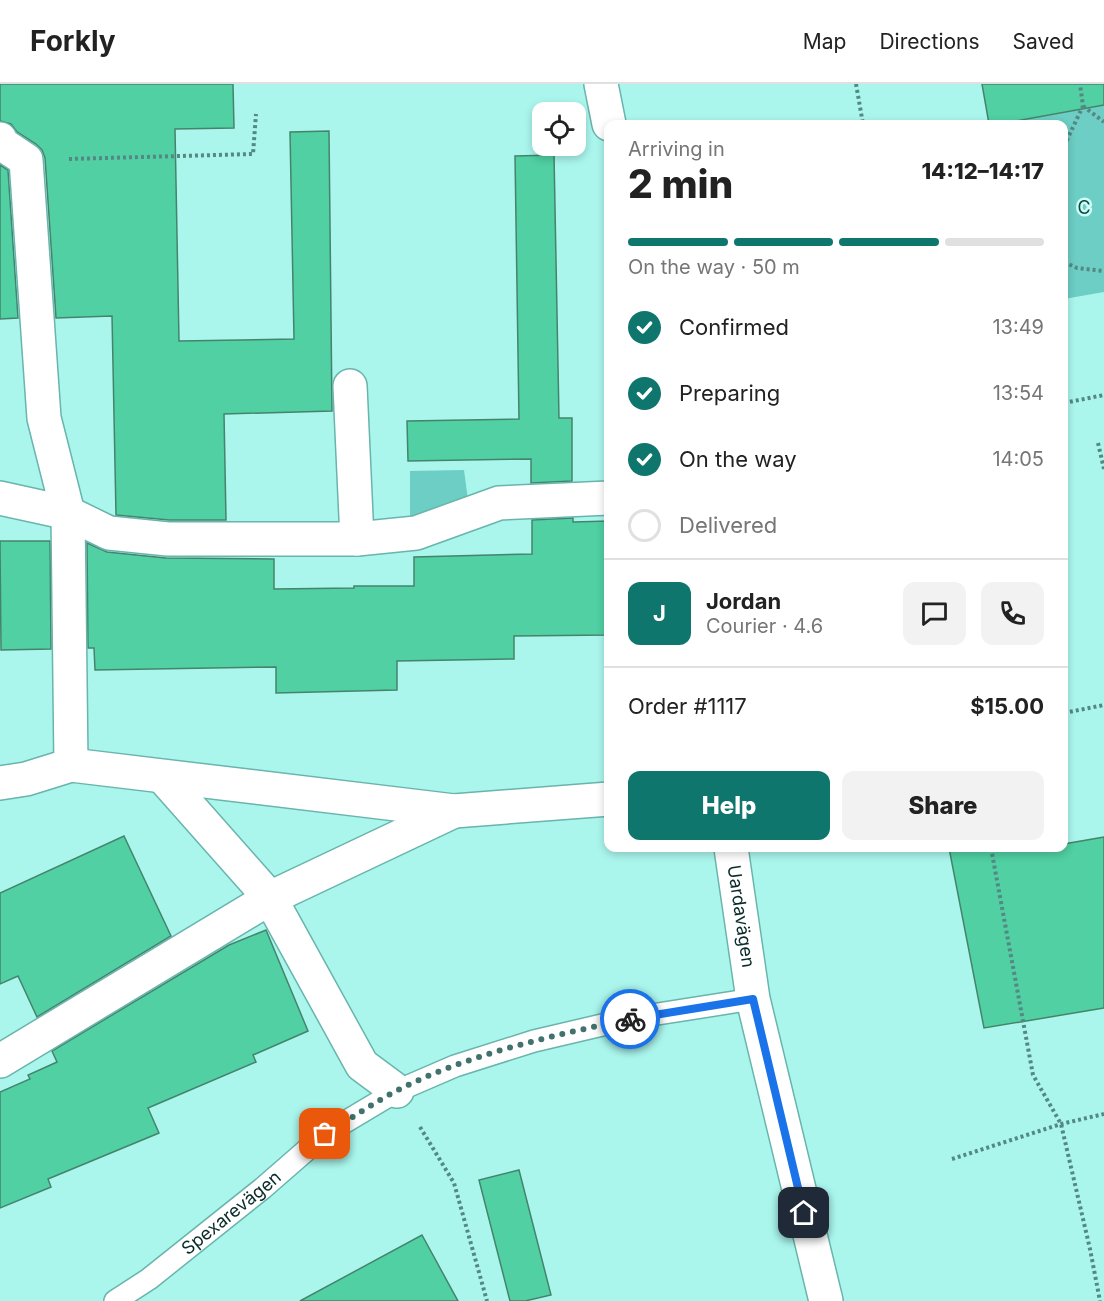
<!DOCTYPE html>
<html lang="en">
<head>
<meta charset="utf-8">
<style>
	body { margin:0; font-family:Inter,sans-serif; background:#f2f2f2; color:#222; height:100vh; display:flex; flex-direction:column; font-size:22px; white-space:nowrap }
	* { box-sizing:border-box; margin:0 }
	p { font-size:20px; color:#767676 }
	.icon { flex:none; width:33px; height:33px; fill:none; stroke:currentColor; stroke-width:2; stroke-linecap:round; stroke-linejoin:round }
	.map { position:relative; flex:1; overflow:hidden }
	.panel { position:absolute; left:604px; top:36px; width:464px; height:732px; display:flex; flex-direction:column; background:#fff; border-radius:12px; box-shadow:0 3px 9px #0003 }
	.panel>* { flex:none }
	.fabs { position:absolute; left:532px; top:18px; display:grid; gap:12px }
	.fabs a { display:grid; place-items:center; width:54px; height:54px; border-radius:12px; background:#fff; box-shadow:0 3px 9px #0003; font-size:30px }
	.pin { position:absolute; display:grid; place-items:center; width:51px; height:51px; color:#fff; margin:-26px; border-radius:12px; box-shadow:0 3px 9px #0006 }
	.courier { position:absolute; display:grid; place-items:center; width:60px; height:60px; margin:-30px; border:4px solid #1a73e8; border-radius:50%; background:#fff; color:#222; box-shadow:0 2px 8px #0007 }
	.headline em { font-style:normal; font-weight:800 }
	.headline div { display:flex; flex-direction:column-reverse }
	.headline { display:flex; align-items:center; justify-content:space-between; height:102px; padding:0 24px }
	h1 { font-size:39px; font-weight:800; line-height:45px }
	.bar { display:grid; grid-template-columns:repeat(4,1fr); gap:9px 6px; align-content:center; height:72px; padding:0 24px }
	.bar i { height:8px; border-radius:4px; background:#e0e0e0 }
	.bar .selected { background:#0f766e }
	.bar p { grid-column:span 4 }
	.line { display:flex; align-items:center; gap:15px; padding:0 24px; border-top:2px solid #e0e0e0 }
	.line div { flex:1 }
	.round { display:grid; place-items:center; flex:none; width:63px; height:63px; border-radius:12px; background:#f2f2f2 }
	ol { padding:0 24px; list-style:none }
	li { display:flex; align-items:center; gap:18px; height:66px }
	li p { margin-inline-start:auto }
	li .icon { padding:6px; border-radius:50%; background:#0f766e; color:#fff; stroke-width:4 }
	li:last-child { color:#767676 }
	li i { width:33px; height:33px; border:3px solid #e0e0e0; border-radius:50% }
	.cta { display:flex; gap:12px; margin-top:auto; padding:12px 24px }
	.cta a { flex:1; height:69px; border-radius:12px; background:#0f766e; color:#fff; font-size:24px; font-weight:800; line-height:69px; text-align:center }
	.cta a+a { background:#f2f2f2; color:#222 }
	header { display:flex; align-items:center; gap:36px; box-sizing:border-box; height:84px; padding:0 30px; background:#fff; border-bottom:2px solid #e0e0e0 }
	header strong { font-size:28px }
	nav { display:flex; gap:33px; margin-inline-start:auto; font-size:21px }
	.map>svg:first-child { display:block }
</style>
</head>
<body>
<header>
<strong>Forkly</strong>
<nav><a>Map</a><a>Directions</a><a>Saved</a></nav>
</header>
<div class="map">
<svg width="1104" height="1217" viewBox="0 0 1104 1217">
	<rect width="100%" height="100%" fill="#aaf6ed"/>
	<g fill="#6ccec4">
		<path d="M 1104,21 L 1104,208 L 1064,215 L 1064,40 L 1019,40 L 1018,37 Z"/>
		<path d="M 464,386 L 468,416 L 410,435 L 410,387 Z"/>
	</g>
	<g fill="#50d0a3" stroke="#45846c" stroke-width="1.5">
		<path d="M 0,0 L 233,0 L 234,44 L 175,45 L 179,257 L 294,255 L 290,48 L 329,47 L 332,327 L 224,330 L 226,436 L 169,436 L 116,431 L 112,232 L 56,234 L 45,74 L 42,66 L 36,60 L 17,48 L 11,40 L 0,37 Z"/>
		<path d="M 982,0 L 1104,0 L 1104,21 L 1000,40 L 989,40 Z"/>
		<path d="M 554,71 L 559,334 L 572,334 L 572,397 L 531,399 L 531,375 L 408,377 L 407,337 L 519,335 L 515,72 Z"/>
		<path d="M 0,81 L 8,86 L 18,234 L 0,235 Z"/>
		<path d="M 573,434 L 573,438 L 609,437 L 609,551 L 514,552 L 514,575 L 397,577 L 397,606 L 276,609 L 276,583 L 95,586 L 94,564 L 88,564 L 87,459 L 107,468 L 166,474 L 274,475 L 274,505 L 354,504 L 354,502 L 414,502 L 414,473 L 532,470 L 532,436 Z"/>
		<path d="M 0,457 L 50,457 L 51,565 L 1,566 Z"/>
		<path d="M 124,752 L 171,852 L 37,933 L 18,892 L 0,900 L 0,809 Z"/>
		<path d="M 1104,753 L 1104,924 L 984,944 L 949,764 L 1064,764 L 1064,760 Z"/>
		<path d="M 266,846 L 308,947 L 253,971 L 256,978 L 148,1024 L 159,1049 L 48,1095 L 51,1103 L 0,1124 L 0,1008 L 30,995 L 28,991 L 57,978 L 52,967 L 229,861 Z"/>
		<path d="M 519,1086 L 551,1211 L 525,1217 L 510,1217 L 479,1096 Z"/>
		<path d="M 422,1151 L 458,1217 L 300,1217 Z"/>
	</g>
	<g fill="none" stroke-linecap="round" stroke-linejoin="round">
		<g stroke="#69b4ac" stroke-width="24">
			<g id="service">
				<path id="s1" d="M 115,1217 L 149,1195 L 263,1104 L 325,1050 L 397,1007 L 455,982 L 534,957 L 632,934 L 753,915"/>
			</g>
		</g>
		<g stroke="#69b4ac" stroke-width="36">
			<g id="minor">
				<path d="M 601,0 L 609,40"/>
				<path d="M 0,55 L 2,60 L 26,76 L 44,334 L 68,429 L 71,681"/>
				<path d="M 350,302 L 357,455"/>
				<path d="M 0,414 L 68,429 L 109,449 L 168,455 L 357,455 L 416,449 L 499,419 L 609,414"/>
				<path d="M 163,693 L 270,814 L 362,981 L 397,1007"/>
				<path d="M 0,699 L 26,695 L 71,681 L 454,727 L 609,715"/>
				<path id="s2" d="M 731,764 L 753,915 L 826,1217"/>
				<path d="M 0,977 L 270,814 L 454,727"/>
			</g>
		</g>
		<g stroke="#548983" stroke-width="4" stroke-dasharray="3 3" stroke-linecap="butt">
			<path d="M 856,0 L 863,40"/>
			<path d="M 1083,22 L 1104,38"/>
			<path d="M 1064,62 L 1083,22 L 1080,0"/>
			<path d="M 69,75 L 253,70 L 256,30"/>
			<path d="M 1064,178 L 1077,184 L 1104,187"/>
			<path d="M 1064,319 L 1104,311"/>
			<path d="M 1098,359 L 1104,385"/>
			<path d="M 1064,629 L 1104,621"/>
			<path d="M 991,764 L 1033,991 L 1061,1040 L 1090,1165 L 1100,1217"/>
			<path d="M 420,1043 L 454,1099 L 487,1217"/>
			<path d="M 952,1075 L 1061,1040 L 1104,1030"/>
		</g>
		<use href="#service" stroke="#fff" stroke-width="21"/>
		<use href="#minor" stroke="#fff" stroke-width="33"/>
	</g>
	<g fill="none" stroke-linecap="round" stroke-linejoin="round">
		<path stroke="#42726d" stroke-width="6" stroke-dasharray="0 10.8" d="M 325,1050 C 349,1036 372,1020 396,1007 C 468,970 551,952 630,935"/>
		<path stroke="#1a73e8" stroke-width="8" d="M 630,935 L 753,915 L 804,1129"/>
	</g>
	<g text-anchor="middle" stroke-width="5" stroke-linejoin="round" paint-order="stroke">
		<g font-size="18" fill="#064d48" stroke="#d1fdf7">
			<text x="1084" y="130">C</text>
		</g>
		<g font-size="18" fill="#0a2b28" stroke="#d1fdf7">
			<text dy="6" stroke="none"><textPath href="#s2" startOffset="69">Uardavägen</textPath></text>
			<text dy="6" stroke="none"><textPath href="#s1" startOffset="146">Spexarevägen</textPath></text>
		</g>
	</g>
</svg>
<div class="fabs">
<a><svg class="icon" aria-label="locate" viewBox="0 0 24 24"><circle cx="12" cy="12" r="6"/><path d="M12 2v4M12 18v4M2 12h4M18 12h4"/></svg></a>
</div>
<div class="pin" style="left:325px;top:1050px;background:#ea580c"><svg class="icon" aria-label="bag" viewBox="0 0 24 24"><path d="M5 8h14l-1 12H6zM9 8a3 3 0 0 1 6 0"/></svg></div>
<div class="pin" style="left:804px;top:1129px;background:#1f2937"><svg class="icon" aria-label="home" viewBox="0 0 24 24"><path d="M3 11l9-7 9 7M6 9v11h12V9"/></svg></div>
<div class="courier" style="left:630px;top:935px"><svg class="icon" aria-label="bike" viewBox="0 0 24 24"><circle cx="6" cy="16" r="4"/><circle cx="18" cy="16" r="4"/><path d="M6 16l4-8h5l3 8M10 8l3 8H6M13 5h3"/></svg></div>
<section class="panel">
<div class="headline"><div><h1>2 min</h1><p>Arriving in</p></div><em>14:12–14:17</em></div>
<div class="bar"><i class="selected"></i><i class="selected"></i><i class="selected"></i><i></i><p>On the way · 50 m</p></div>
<ol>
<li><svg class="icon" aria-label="check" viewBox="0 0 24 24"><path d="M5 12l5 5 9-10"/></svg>Confirmed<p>13:49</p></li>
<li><svg class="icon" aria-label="check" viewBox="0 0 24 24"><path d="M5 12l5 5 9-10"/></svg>Preparing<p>13:54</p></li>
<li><svg class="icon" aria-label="check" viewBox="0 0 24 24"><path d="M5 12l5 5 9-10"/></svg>On the way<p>14:05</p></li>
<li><i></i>Delivered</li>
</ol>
<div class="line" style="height:108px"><b class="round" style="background:#0f766e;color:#fff">J</b><div><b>Jordan</b><p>Courier · 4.6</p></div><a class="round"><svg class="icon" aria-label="chat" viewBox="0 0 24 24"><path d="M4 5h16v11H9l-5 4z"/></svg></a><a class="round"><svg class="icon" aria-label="phone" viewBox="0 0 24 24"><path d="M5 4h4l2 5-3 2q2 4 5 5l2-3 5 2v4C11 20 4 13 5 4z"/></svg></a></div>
<div class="line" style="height:78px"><div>Order #1117</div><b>$15.00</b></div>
<div class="cta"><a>Help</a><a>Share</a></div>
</section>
</div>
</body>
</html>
